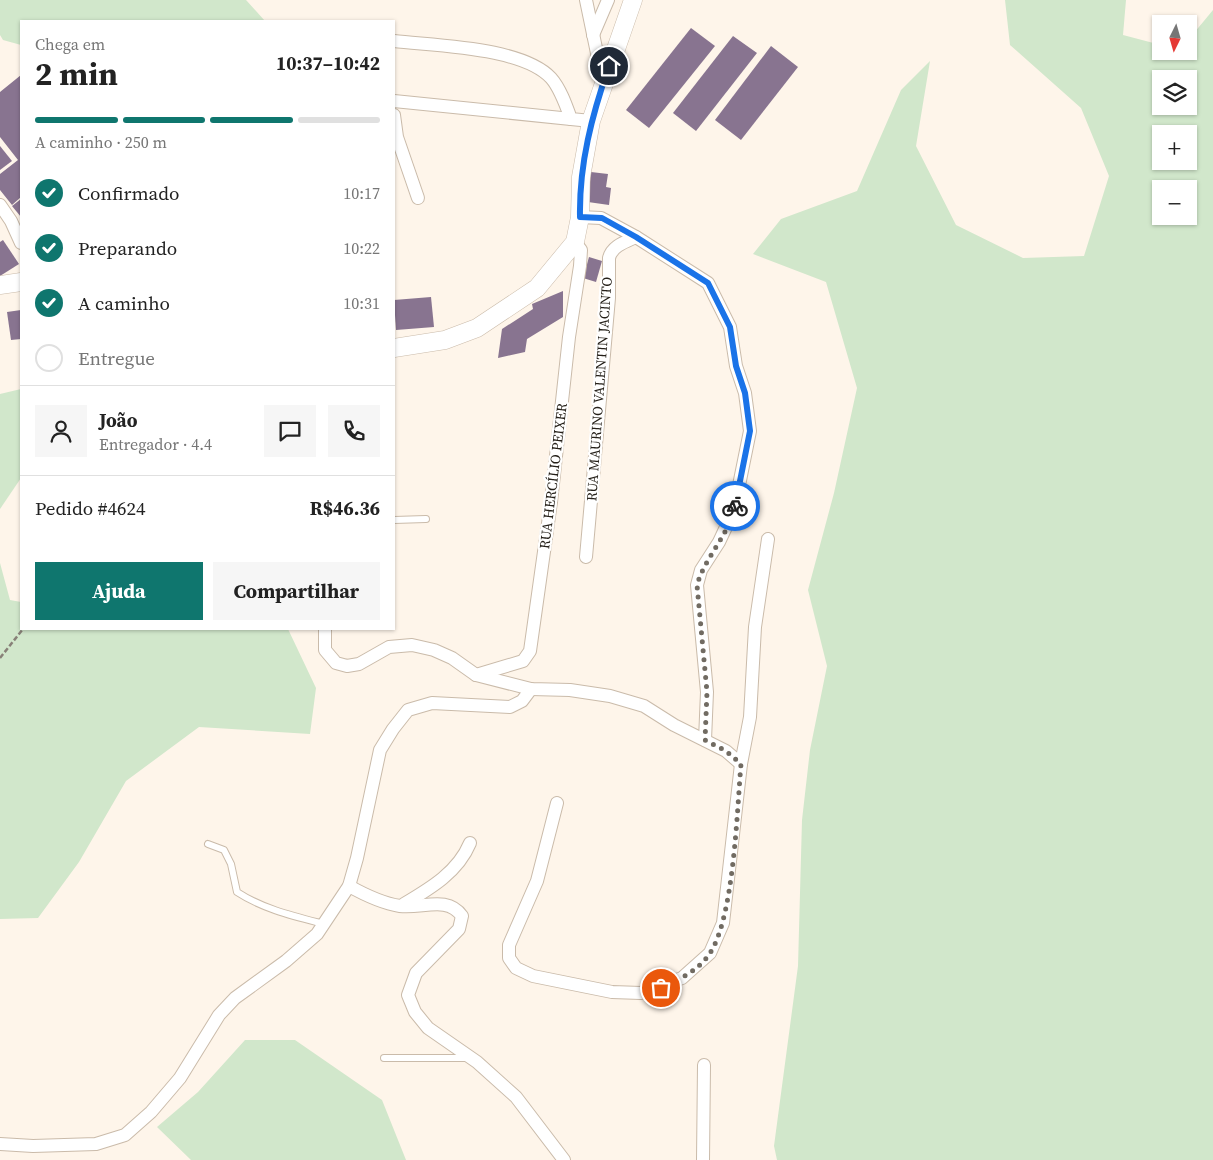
<!DOCTYPE html>
<html lang="pt">
<head>
<meta charset="utf-8">
<style>
	body { margin:0; font-family:"Source Serif 4",serif; background:#f6f6f6; color:#222; height:100vh; display:flex; flex-direction:column; font-size:19px; white-space:nowrap }
	* { box-sizing:border-box; margin:0 }
	p { font-size:16px; color:#767676 }
	.icon { flex:none; width:28px; height:28px; fill:none; stroke:currentColor; stroke-width:2; stroke-linecap:round; stroke-linejoin:round }
	.map { position:relative; flex:1; overflow:hidden }
	.panel { position:absolute; left:20px; top:20px; width:375px; height:610px; display:flex; flex-direction:column; background:#fff; border-radius:0px; box-shadow:0 1px 4px #0004 }
	.panel>* { flex:none }
	.needle { width:32px; rotate:185deg }
	.tools { position:absolute; left:1152px; top:15px; display:grid; gap:10px }
	.tools a { display:grid; place-items:center; width:45px; height:45px; border-radius:0px; background:#fff; box-shadow:0 1px 4px #0004; font-size:25px }
	.pin { position:absolute; display:grid; place-items:center; width:42px; height:42px; color:#fff; margin:-21px; border:2px solid #fff; border-radius:50%; box-shadow:0 1px 5px #0007 }
	.courier { position:absolute; display:grid; place-items:center; width:50px; height:50px; margin:-25px; border:4px solid #1a73e8; border-radius:50%; background:#fff; color:#222; box-shadow:0 1px 6px #0007 }
	.headline em { font-style:normal; font-weight:700 }
	.headline div { display:flex; flex-direction:column-reverse }
	.headline { display:flex; align-items:center; justify-content:space-between; height:85px; padding:0 15px }
	h1 { font-size:32px; font-weight:700; line-height:38px }
	.bar { display:grid; grid-template-columns:repeat(4,1fr); gap:8px 5px; align-content:center; height:60px; padding:0 15px }
	.bar i { height:6px; border-radius:4px; background:#e0e0e0 }
	.bar .current { background:#0f766e }
	.bar p { grid-column:span 4 }
	.line { display:flex; align-items:center; gap:12px; padding:0 15px; border-top:1px solid #e0e0e0 }
	.line div { flex:1 }
	.round { display:grid; place-items:center; flex:none; width:52px; height:52px; border-radius:0px; background:#f6f6f6 }
	ol { padding:0 15px; list-style:none }
	li { display:flex; align-items:center; gap:15px; height:55px }
	li p { margin-inline-start:auto }
	li .icon { padding:5px; border-radius:50%; background:#0f766e; color:#fff; stroke-width:4 }
	li:last-child { color:#767676 }
	li i { width:28px; height:28px; border:2px solid #e0e0e0; border-radius:50% }
	.action { display:flex; gap:10px; margin-top:auto; padding:10px 15px }
	.action a { flex:1; height:58px; border-radius:0px; background:#0f766e; color:#fff; font-size:20px; font-weight:700; line-height:58px; text-align:center }
	.action a+a { background:#f6f6f6; color:#222 }
	.map>svg:first-child { display:block }
</style>
</head>
<body>
<div class="map">
<svg width="1213" height="1160" viewBox="0 0 1213 1160">
	<rect width="100%" height="100%" fill="#fef5ea"/>
	<g fill="#d1e7cb" fill-rule="evenodd">
		<path d="M 0,0 L 246,0 L 265,21 L 21,21 L 21,45 L 3,40 L 0,35 Z"/>
		<path d="M 1005,0 L 1126,0 L 1123,35 L 1161,45 L 1161,51 L 1189,51 L 1189,39 L 1213,10 L 1213,1160 L 777,1160 L 774,1146 L 798,966 L 802,820 L 810,750 L 827,666 L 808,590 L 834,493 L 857,388 L 826,282 L 753,254 L 781,219 L 857,191 L 901,90 L 930,61 L 916,146 L 956,225 L 1023,258 L 1084,256 L 1109,176 L 1081,108 L 1010,45 ZM 1161,79 L 1189,79 L 1189,106 L 1161,106 ZM 1161,134 L 1189,134 L 1189,161 L 1161,161 ZM 1161,189 L 1189,189 L 1189,216 L 1161,216 Z"/>
		<path d="M 21,389 L 21,478 L 0,509 L 0,394 Z"/>
		<path d="M 0,563 L 10,600 L 21,602 L 21,629 L 288,629 L 316,688 L 310,734 L 199,727 L 126,781 L 79,862 L 38,918 L 0,919 Z"/>
		<path d="M 245,1040 L 295,1040 L 382,1100 L 406,1160 L 191,1160 L 157,1127 L 198,1092 Z"/>
	</g>
	<g fill="#887490">
		<path d="M 691,28 L 715,46 L 649,128 L 626,110 Z"/>
		<path d="M 733,36 L 757,53 L 696,131 L 673,113 Z"/>
		<path d="M 771,46 L 798,67 L 741,140 L 715,120 Z"/>
		<path d="M 21,75 L 21,197 L 12,205 L 0,190 L 0,174 L 18,160 L 0,137 L 0,92 Z"/>
		<path d="M 0,146 L 12,161 L 0,170 Z"/>
		<path d="M 591,172 L 608,174 L 606,187 L 611,188 L 609,205 L 588,202 Z"/>
		<path d="M 21,199 L 21,217 L 12,206 Z"/>
		<path d="M 3,240 L 19,264 L 0,276 L 0,242 Z"/>
		<path d="M 589,257 L 602,261 L 596,282 L 583,278 Z"/>
		<path d="M 563,291 L 563,317 L 527,339 L 525,352 L 498,358 L 502,329 L 533,309 L 532,304 Z"/>
		<path d="M 431,297 L 434,327 L 396,330 L 394,300 Z"/>
		<path d="M 21,310 L 21,339 L 11,340 L 7,312 Z"/>
	</g>
	<g fill="none" stroke-linecap="round" stroke-linejoin="round">
		<g stroke="#cabbaa" stroke-width="8">
			<g id="lane">
				<path d="M 394,520 L 426,519"/>
				<path d="M 208,844 L 224,850 L 231,864 L 237,892 C 263,909 293,916 324,924"/>
				<path d="M 384,1058 L 467,1058"/>
			</g>
		</g>
		<g stroke="#cabbaa" stroke-width="14">
			<g id="street">
				<path d="M 586,0 L 603,82"/>
				<path d="M 593,35 L 608,0"/>
				<path d="M 394,41 C 436,46 522,47 551,78 C 560,88 566,105 571,119 L 591,121"/>
				<path d="M 394,101 L 571,119"/>
				<path d="M 394,115 L 397,137 L 418,198"/>
				<path d="M 0,205 L 11,221 L 21,243"/>
				<path d="M 580,217 L 601,218 L 636,237 L 708,283 L 730,327 L 736,366 L 745,393 L 750,431 L 734,510 L 719,542 L 701,570 L 697,585 L 707,692 L 705,740"/>
				<path d="M 586,557 L 609,298 L 609,258 C 612,246 625,242 636,237"/>
				<path d="M 325,629 L 325,650 L 336,663 L 347,666 L 359,664 L 389,647 L 412,645 L 434,650 L 452,658 L 476,675 L 531,689 L 570,690 L 610,696 L 644,706 L 674,725 L 726,751 L 741,764"/>
				<path d="M 476,675 L 523,661 L 530,651 L 551,502 L 569,337 L 580,266 L 581,250 L 575,242"/>
				<path d="M 557,803 L 537,881 L 509,945 L 509,958 L 516,968 L 533,976 L 612,992 L 641,993 L 682,978 L 710,953 L 723,923 L 741,764 L 750,717 L 755,627 L 768,539"/>
				<path d="M 349,886 C 365,895 381,903 400,906 C 422,909 447,895 462,916 L 459,929 L 416,973 L 408,995 L 415,1012 L 428,1028 L 477,1062 L 516,1097 L 564,1160"/>
				<path d="M 404,904 C 431,888 458,872 470,843"/>
				<path d="M 0,1144 L 33,1146 L 96,1144 L 125,1135 L 151,1112 L 180,1078 L 219,1015 L 235,998 L 286,961 L 317,934 L 349,886 L 357,858 L 380,750 L 393,729 L 408,710 L 432,703 L 510,707 L 522,701 L 531,689"/>
				<path d="M 703,1160 L 704,1065"/>
			</g>
		</g>
		<g stroke="#cabbaa" stroke-width="19">
			<g id="secondary">
				<path d="M 0,285 L 21,282"/>
				<path d="M 394,348 L 445,340 L 477,328 L 537,288 L 575,242 L 580,217 L 581,177 L 591,121 L 633,0"/>
			</g>
		</g>
		<path stroke="#888178" stroke-width="2.5" stroke-dasharray="5 2.5" stroke-linecap="butt" d="M 0,658 L 23,629"/>
		<use href="#lane" stroke="#fff" stroke-width="6"/>
		<use href="#street" stroke="#fff" stroke-width="12"/>
		<use href="#secondary" stroke="#fff" stroke-width="18"/>
	</g>
	<g fill="none" stroke-linecap="round" stroke-linejoin="round">
		<path stroke="#716b62" stroke-width="5" stroke-dasharray="0 9" d="M 661,988 C 679,980 699,970 710,953 C 734,917 737,810 741,764 L 726,751 L 705,740 L 707,692 L 697,585 C 705,557 729,535 735,506"/>
		<path stroke="#1a73e8" stroke-width="6" d="M 609,66 C 592,115 579,164 580,217 L 602,218 L 636,237 L 708,283 L 730,327 L 736,366 L 745,393 L 750,431 L 735,506"/>
	</g>
	<g text-anchor="middle" stroke-width="4.5" stroke-linejoin="round" paint-order="stroke">
		<g font-size="14" fill="#252019" stroke="#fff">
			<text transform="translate(599 389) rotate(-86)" y="5">RUA MAURINO VALENTIN JACINTO</text>
			<text transform="translate(553 476) rotate(-83)" y="5">RUA HERCÍLIO PEIXER</text>
		</g>
	</g>
</svg>
<div class="tools">
<a><svg class="needle" viewBox="-14 -14 28 28"><path d="M0-13l5 13h-10z" fill="#e53935"/><path d="M0 13l5-13h-10z" fill="#767676"/></svg></a>
<a><svg class="icon" aria-label="layers" viewBox="0 0 24 24"><path d="M12 4l9 5-9 5-9-5zM3 14l9 5 9-5"/></svg></a>
<a>+</a>
<a>−</a>
</div>
<div class="pin" style="left:661px;top:988px;background:#ea580c"><svg class="icon" aria-label="bag" viewBox="0 0 24 24"><path d="M5 8h14l-1 12H6zM9 8a3 3 0 0 1 6 0"/></svg></div>
<div class="pin" style="left:609px;top:66px;background:#1f2937"><svg class="icon" aria-label="home" viewBox="0 0 24 24"><path d="M3 11l9-7 9 7M6 9v11h12V9"/></svg></div>
<div class="courier" style="left:735px;top:506px"><svg class="icon" aria-label="bike" viewBox="0 0 24 24"><circle cx="6" cy="16" r="4"/><circle cx="18" cy="16" r="4"/><path d="M6 16l4-8h5l3 8M10 8l3 8H6M13 5h3"/></svg></div>
<section class="panel">
<div class="headline"><div><h1>2 min</h1><p>Chega em</p></div><em>10:37–10:42</em></div>
<div class="bar"><i class="current"></i><i class="current"></i><i class="current"></i><i></i><p>A caminho · 250 m</p></div>
<ol>
<li><svg class="icon" aria-label="check" viewBox="0 0 24 24"><path d="M5 12l5 5 9-10"/></svg>Confirmado<p>10:17</p></li>
<li><svg class="icon" aria-label="check" viewBox="0 0 24 24"><path d="M5 12l5 5 9-10"/></svg>Preparando<p>10:22</p></li>
<li><svg class="icon" aria-label="check" viewBox="0 0 24 24"><path d="M5 12l5 5 9-10"/></svg>A caminho<p>10:31</p></li>
<li><i></i>Entregue</li>
</ol>
<div class="line" style="height:90px"><a class="round"><svg class="icon" aria-label="person" viewBox="0 0 24 24"><circle cx="12" cy="8" r="4"/><path d="M4 21q1-7 8-7t8 7"/></svg></a><div><b>João</b><p>Entregador · 4.4</p></div><a class="round"><svg class="icon" aria-label="chat" viewBox="0 0 24 24"><path d="M4 5h16v11H9l-5 4z"/></svg></a><a class="round"><svg class="icon" aria-label="phone" viewBox="0 0 24 24"><path d="M5 4h4l2 5-3 2q2 4 5 5l2-3 5 2v4C11 20 4 13 5 4z"/></svg></a></div>
<div class="line" style="height:65px"><div>Pedido #4624</div><b>R$46.36</b></div>
<div class="action"><a>Ajuda</a><a>Compartilhar</a></div>
</section>
</div>
</body>
</html>
